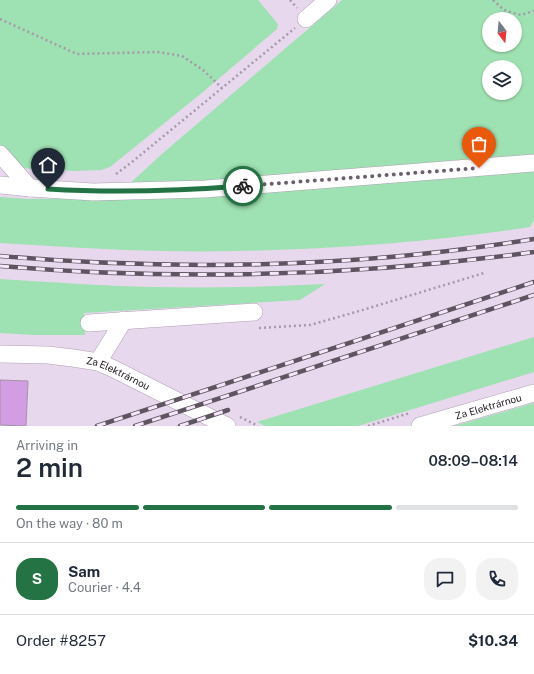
<!DOCTYPE html>
<html lang="en">
<head>
<meta charset="utf-8">
<style>
	body { margin:0; font-family:"Public Sans",sans-serif; background:#f2f2f3; color:#1f2937; height:100vh; display:flex; flex-direction:column; font-size:15px; white-space:nowrap }
	* { box-sizing:border-box; margin:0 }
	p { font-size:13px; color:#747a83 }
	.icon { flex:none; width:22px; height:22px; fill:none; stroke:currentColor; stroke-width:2; stroke-linecap:round; stroke-linejoin:round }
	.map { position:relative; height:426px; overflow:hidden }
	.panel { display:flex; flex-direction:column; background:#fff; flex:1 }
	.panel>* { flex:none }
	.needle { width:26px; rotate:164deg }
	.buttons { position:absolute; left:482px; top:12px; display:grid; gap:8px }
	.buttons a { display:grid; place-items:center; width:40px; height:40px; border-radius:50%; background:#fff; box-shadow:0 1px 3px #0004; font-size:20px }
	.pin { position:absolute; display:grid; place-items:center; width:34px; height:34px; color:#fff; margin:-41px -17px; border-radius:50% 50% 50% 0; rotate:-45deg; box-shadow:0 0 4px #0007 }
	.pin .icon { rotate:45deg }
	.courier { position:absolute; display:grid; place-items:center; width:40px; height:40px; margin:-20px; border:3px solid #237344; border-radius:50%; background:#fff; color:#222; box-shadow:0 1px 5px #0007 }
	.summary em { font-style:normal; font-weight:600 }
	.summary div { display:flex; flex-direction:column-reverse }
	.summary { display:flex; align-items:center; justify-content:space-between; height:68px; padding:0 16px }
	h1 { font-size:26px; font-weight:600; line-height:30px }
	.bar { display:grid; grid-template-columns:repeat(4,1fr); gap:6px 4px; align-content:center; height:48px; padding:0 16px }
	.bar i { height:5px; border-radius:3px; background:#e0e1e3 }
	.bar .on { background:#237344 }
	.bar p { grid-column:span 4 }
	.line { display:flex; align-items:center; gap:10px; padding:0 16px; border-top:1px solid #e0e1e3 }
	.line div { flex:1 }
	.round { display:grid; place-items:center; flex:none; width:42px; height:42px; border-radius:16px; background:#f2f2f3 }
	.map>svg:first-child { display:block }
</style>
</head>
<body>
<div class="map">
<svg width="534" height="426" viewBox="0 0 534 426">
	<rect width="100%" height="100%" fill="#e8d8ed"/>
	<g fill="#9ee1b2" fill-rule="evenodd">
		<path d="M 0,0 L 258,0 L 278,24 L 277,29 L 203,92 L 110,167 L 101,170 L 75,171 L 0,167 Z"/>
		<path d="M 342,0 L 534,0 L 534,220 L 530,227 C 433,242 336,249 238,251 C 159,253 79,248 0,243 L 0,197 L 28,199 L 114,198 L 163,153 ZM 489,19 L 515,19 L 515,45 L 489,45 ZM 489,67 L 515,67 L 515,93 L 489,93 Z"/>
		<path d="M 0,279 C 51,282 101,286 152,287 C 209,288 267,287 325,284 L 300,300 L 84,313 L 85,335 L 34,335 L 0,333 Z"/>
		<path d="M 534,337 L 534,372 L 358,426 L 265,426 L 257,422 Z"/>
		<path d="M 534,403 L 534,426 L 454,426 Z"/>
	</g>
	<path fill="#d29de2" stroke="#a293a6" d="M 0,380 L 28,381 L 26,426 L 0,425 Z"/>
	<g fill="none" stroke-linecap="round" stroke-linejoin="round">
		<g stroke="#afa0b3" stroke-width="18">
			<g id="minor">
				<path d="M 306,19 L 328,0"/>
				<path d="M 0,154 L 30,188"/>
				<path d="M 0,185 L 30,188 L 93,192 L 205,189 L 534,163"/>
				<path d="M 89,323 L 254,312"/>
				<path id="s1" d="M 0,354 L 48,355 L 73,358 L 98,362 L 114,369 L 227,426"/>
				<path d="M 98,362 L 124,320"/>
				<path id="s2" d="M 420,426 L 534,393"/>
			</g>
		</g>
		<g stroke="#a69aaa" stroke-width="2.5" stroke-dasharray="2 3" stroke-linecap="butt">
			<path d="M 290,0 L 297,8"/>
			<path d="M 493,0 L 504,10 L 513,13 L 521,15 L 534,11"/>
			<path d="M 0,19 L 77,54 L 158,52 L 182,56 L 203,70 L 222,88"/>
			<path d="M 116,174 L 132,162 L 295,28"/>
			<path d="M 259,328 L 310,325 L 356,312 L 484,273"/>
			<path d="M 240,417 L 258,426"/>
			<path d="M 368,426 L 410,413"/>
		</g>
		<use href="#minor" stroke="#fff" stroke-width="17"/>
		<g stroke="#5e5561" stroke-width="4.5">
			<g id="rail">
				<path d="M 0,256 C 177,271 358,268 534,239"/>
				<path d="M 0,266 C 177,281 358,276 534,252"/>
				<path d="M 97,426 L 534,282"/>
				<path d="M 135,426 L 534,295"/>
				<path d="M 180,426 L 228,410"/>
			</g>
		</g>
		<use href="#rail" stroke="#f6e6fa" stroke-width="3" stroke-dasharray="9" stroke-linecap="butt"/>
	</g>
	<g fill="none" stroke-linecap="round" stroke-linejoin="round">
		<path stroke="#6a606c" stroke-width="4" stroke-dasharray="0 7.2" d="M 243,186 L 479,168"/>
		<path stroke="#237344" stroke-width="5" d="M 48,189 C 113,193 178,191 243,186"/>
	</g>
	<g text-anchor="middle" stroke-width="3" stroke-linejoin="round" paint-order="stroke">
		<g font-size="10" fill="#262027" stroke="#f6e6fa">
			<text dy="4" stroke="none"><textPath href="#s1" startOffset="121">Za Elektrárnou</textPath></text>
			<text dy="4" stroke="none"><textPath href="#s2" startOffset="71">Za Elektrárnou</textPath></text>
		</g>
	</g>
</svg>
<div class="buttons">
<a><svg class="needle" viewBox="-14 -14 28 28"><path d="M0-13l5 13h-10z" fill="#e53935"/><path d="M0 13l5-13h-10z" fill="#747a83"/></svg></a>
<a><svg class="icon" aria-label="layers" viewBox="0 0 24 24"><path d="M12 4l9 5-9 5-9-5zM3 14l9 5 9-5"/></svg></a>
</div>
<div class="pin" style="left:479px;top:168px;background:#ea580c"><svg class="icon" aria-label="bag" viewBox="0 0 24 24"><path d="M5 8h14l-1 12H6zM9 8a3 3 0 0 1 6 0"/></svg></div>
<div class="pin" style="left:48px;top:189px;background:#1f2937"><svg class="icon" aria-label="home" viewBox="0 0 24 24"><path d="M3 11l9-7 9 7M6 9v11h12V9"/></svg></div>
<div class="courier" style="left:243px;top:186px"><svg class="icon" aria-label="bike" viewBox="0 0 24 24"><circle cx="6" cy="16" r="4"/><circle cx="18" cy="16" r="4"/><path d="M6 16l4-8h5l3 8M10 8l3 8H6M13 5h3"/></svg></div>
</div>
<section class="panel">
<div class="summary"><div><h1>2 min</h1><p>Arriving in</p></div><em>08:09–08:14</em></div>
<div class="bar"><i class="on"></i><i class="on"></i><i class="on"></i><i></i><p>On the way · 80 m</p></div>
<div class="line" style="height:72px"><b class="round" style="background:#237344;color:#fff">S</b><div><b>Sam</b><p>Courier · 4.4</p></div><a class="round"><svg class="icon" aria-label="chat" viewBox="0 0 24 24"><path d="M4 5h16v11H9l-5 4z"/></svg></a><a class="round"><svg class="icon" aria-label="phone" viewBox="0 0 24 24"><path d="M5 4h4l2 5-3 2q2 4 5 5l2-3 5 2v4C11 20 4 13 5 4z"/></svg></a></div>
<div class="line" style="height:52px"><div>Order #8257</div><b>$10.34</b></div>
</section>
</body>
</html>
